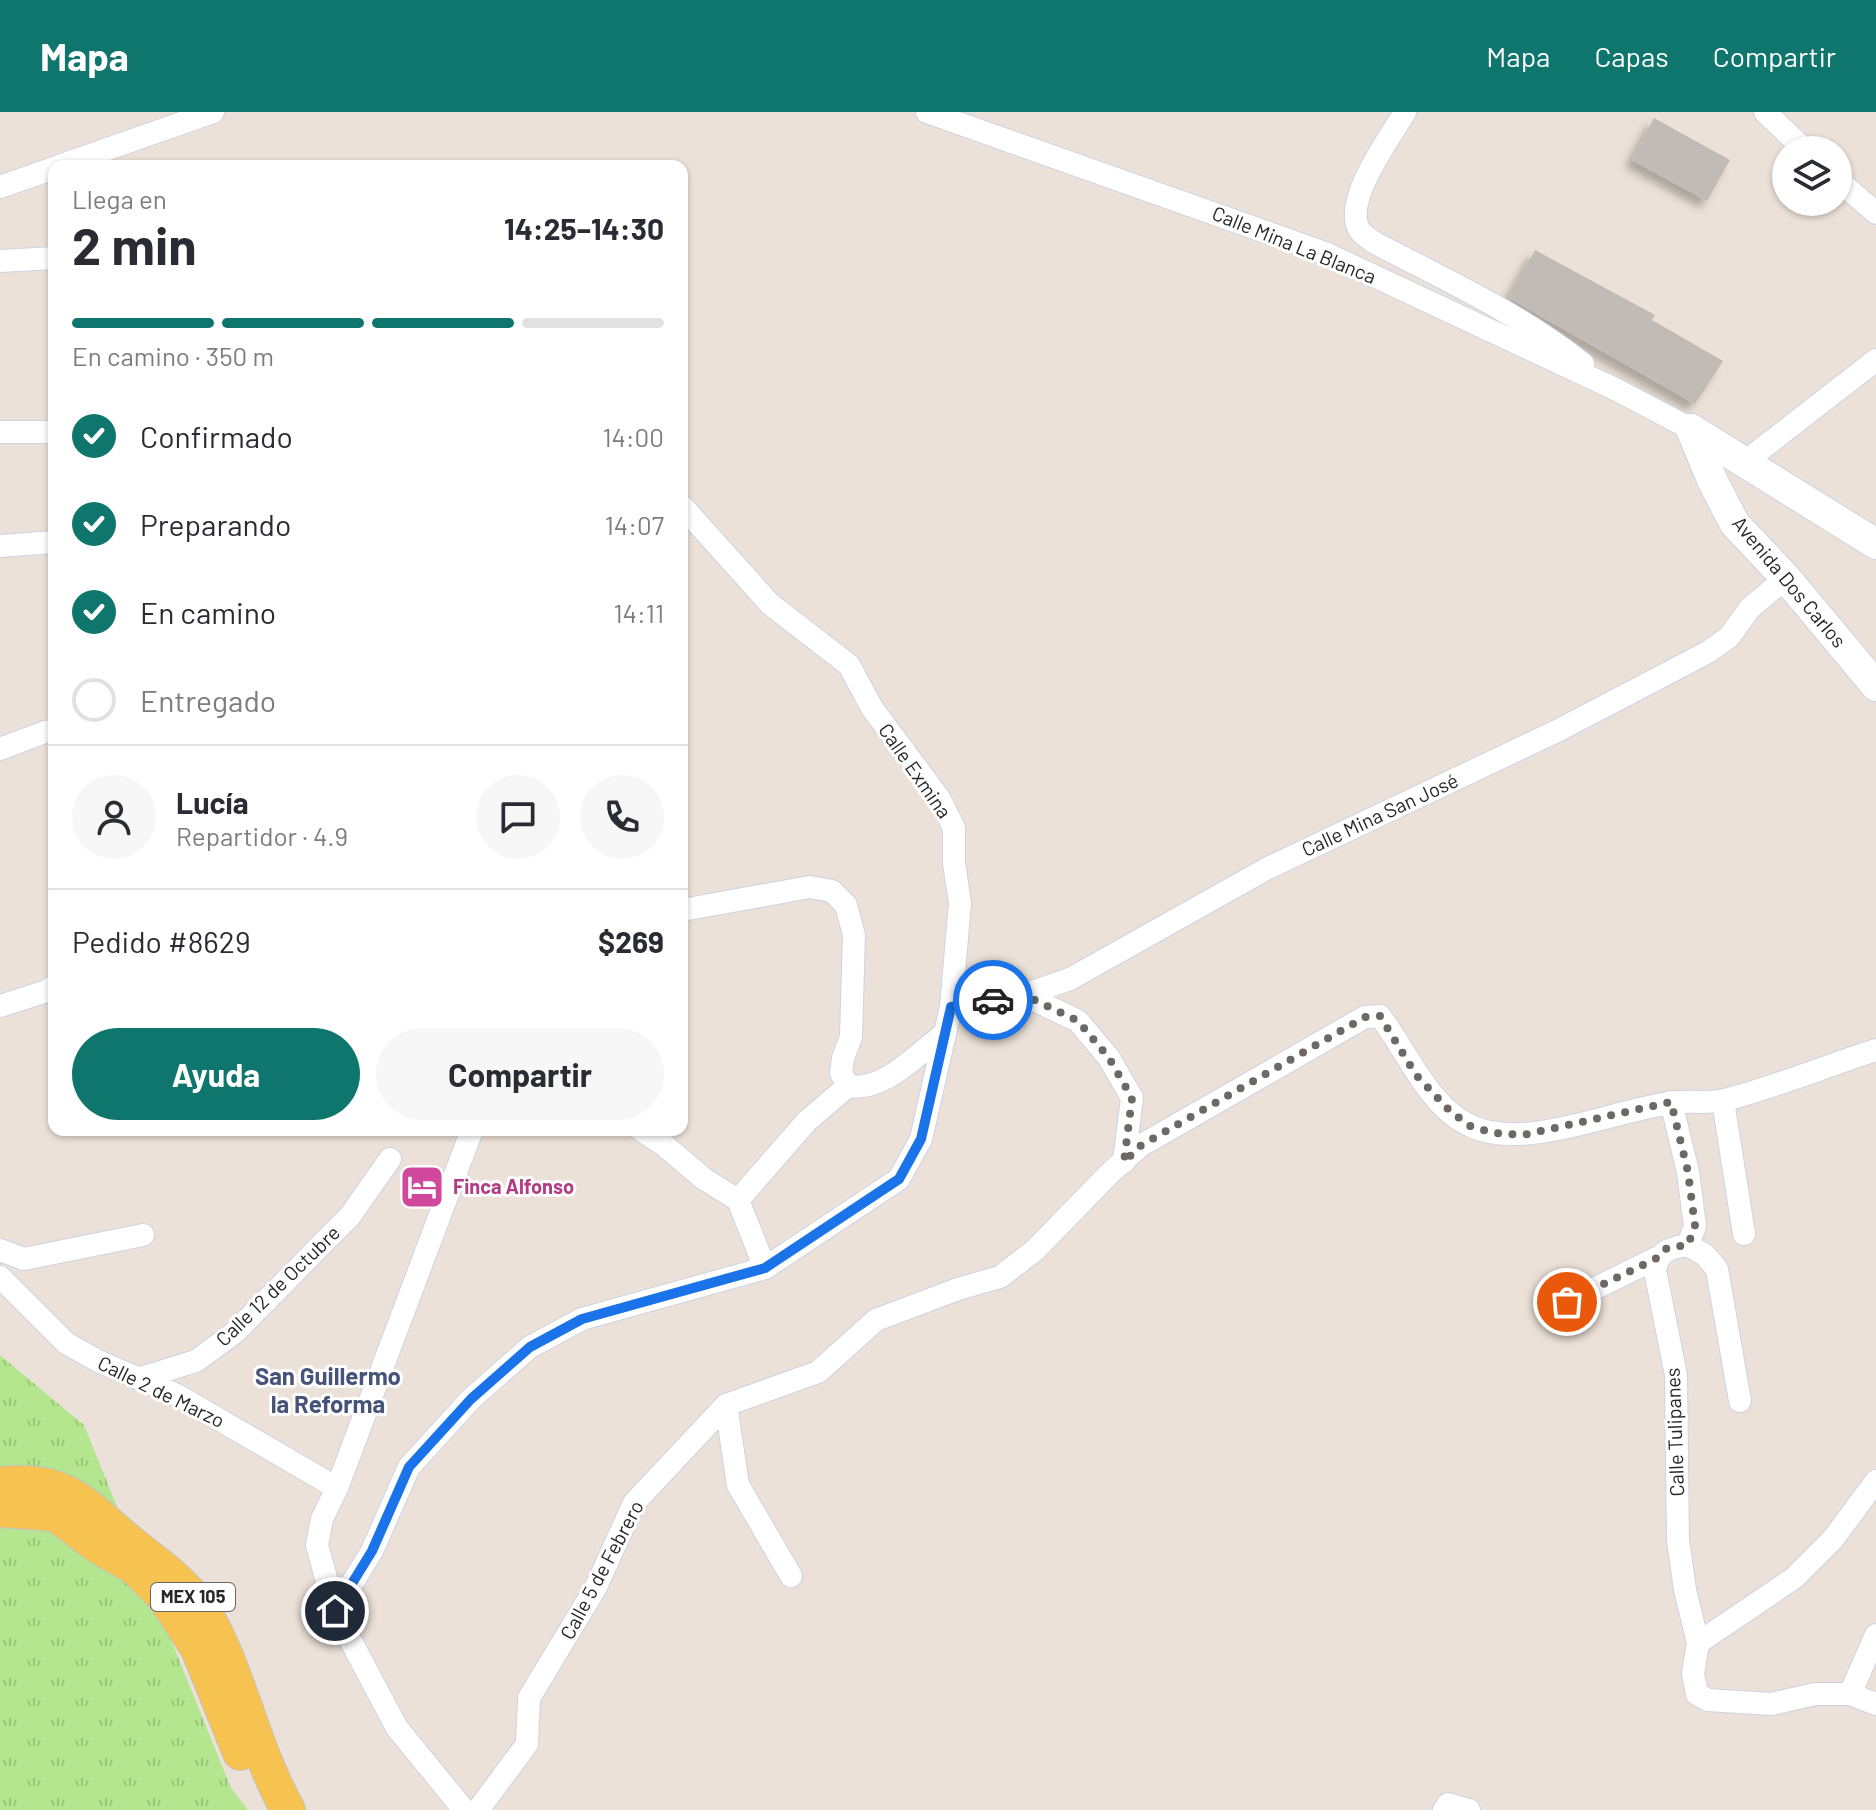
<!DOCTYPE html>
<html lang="es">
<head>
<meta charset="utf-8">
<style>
	body { margin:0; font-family:Barlow,sans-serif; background:#f7f7f7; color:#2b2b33; height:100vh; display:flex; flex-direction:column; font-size:30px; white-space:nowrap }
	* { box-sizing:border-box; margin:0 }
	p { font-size:26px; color:#7c7c81 }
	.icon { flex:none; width:44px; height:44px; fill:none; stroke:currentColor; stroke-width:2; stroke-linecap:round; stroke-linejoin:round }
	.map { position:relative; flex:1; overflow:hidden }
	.details { position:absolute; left:48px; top:48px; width:640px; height:976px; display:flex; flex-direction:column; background:#fff; border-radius:16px; box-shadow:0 2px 6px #0004 }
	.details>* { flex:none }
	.controls { position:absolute; left:1772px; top:24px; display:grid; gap:16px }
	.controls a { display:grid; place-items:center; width:80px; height:80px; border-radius:50%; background:#fff; box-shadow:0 2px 6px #0004; font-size:40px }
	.pin { position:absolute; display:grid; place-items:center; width:68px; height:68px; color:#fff; margin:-34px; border:4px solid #fff; border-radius:50%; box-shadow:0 2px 8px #0007 }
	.courier { position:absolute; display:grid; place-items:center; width:80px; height:80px; margin:-40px; border:6px solid #1a73e8; border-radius:50%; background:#fff; color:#222; box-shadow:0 2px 10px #0007 }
	.headline em { font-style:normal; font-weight:700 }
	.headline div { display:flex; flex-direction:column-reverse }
	.headline { display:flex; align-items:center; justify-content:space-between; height:136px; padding:0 24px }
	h1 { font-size:52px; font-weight:700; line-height:60px }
	.bar { display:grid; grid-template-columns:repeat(4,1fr); gap:12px 8px; align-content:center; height:96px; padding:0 24px }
	.bar i { height:10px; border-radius:6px; background:#e1e1e2 }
	.bar .on { background:#0f766e }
	.bar p { grid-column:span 4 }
	.line { display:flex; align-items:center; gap:20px; padding:0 24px; border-top:2px solid #e1e1e2 }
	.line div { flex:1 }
	.round { display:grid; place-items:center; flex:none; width:84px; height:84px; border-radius:42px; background:#f7f7f7 }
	ol { padding:0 24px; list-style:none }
	li { display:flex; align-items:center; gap:24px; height:88px }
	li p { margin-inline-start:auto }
	li .icon { padding:8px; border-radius:50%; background:#0f766e; color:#fff; stroke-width:4 }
	li:last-child { color:#7c7c81 }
	li i { width:44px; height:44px; border:4px solid #e1e1e2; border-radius:50% }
	.button { display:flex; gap:16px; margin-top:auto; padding:16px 24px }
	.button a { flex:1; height:92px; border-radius:48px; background:#0f766e; color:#fff; font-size:32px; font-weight:700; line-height:92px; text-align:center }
	.button a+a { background:#f7f7f7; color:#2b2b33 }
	header { display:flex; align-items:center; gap:48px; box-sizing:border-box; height:112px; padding:0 40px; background:#0f766e; color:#fff }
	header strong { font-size:38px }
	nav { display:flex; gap:44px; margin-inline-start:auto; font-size:28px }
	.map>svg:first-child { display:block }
</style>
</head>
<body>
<header>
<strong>Mapa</strong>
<nav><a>Mapa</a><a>Capas</a><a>Compartir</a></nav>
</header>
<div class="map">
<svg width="1876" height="1698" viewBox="0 0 1876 1698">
	<defs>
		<pattern id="grass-tufts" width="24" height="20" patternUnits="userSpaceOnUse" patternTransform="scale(2)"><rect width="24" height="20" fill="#b4e690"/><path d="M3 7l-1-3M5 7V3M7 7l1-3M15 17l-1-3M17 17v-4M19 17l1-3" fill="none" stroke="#9bc57c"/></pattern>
		<filter id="shadow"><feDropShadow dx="-7" dy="7" stdDeviation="4" flood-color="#0004"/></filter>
	</defs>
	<rect width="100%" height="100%" fill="#ebe1d8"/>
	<path fill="url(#grass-tufts)" d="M 0,1243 L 84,1313 L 231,1676 L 248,1698 L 0,1698 Z"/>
	<g fill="#c2bbb5" filter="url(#shadow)">
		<path d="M 1654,6 L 1730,48 L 1707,89 L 1632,48 Z"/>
		<path d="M 1535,138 L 1655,203 L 1652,208 L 1723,249 L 1695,292 L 1509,186 Z"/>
	</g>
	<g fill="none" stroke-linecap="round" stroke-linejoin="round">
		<g stroke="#cdd3e2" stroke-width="24">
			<g id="street">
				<path d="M 927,0 L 1325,141 L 1615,277 L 1691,317"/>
				<path d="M 1405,0 C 1390,26 1341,90 1360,119 C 1363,123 1371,128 1375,131 C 1446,168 1520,202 1583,252"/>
				<path d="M 1765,0 L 1805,38"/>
				<path d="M 59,54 L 213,0"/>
				<path d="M 1838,68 L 1876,101"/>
				<path d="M 0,75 L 54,56"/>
				<path d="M 0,149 L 54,146"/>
				<path d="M 0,320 L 54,320"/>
				<path d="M 1746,349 L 1876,248"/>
				<path d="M 0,434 L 54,430"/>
				<path d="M 0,637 L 45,620 L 54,619"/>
				<path d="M 682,798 L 810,775 L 832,779 L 846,793 L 854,823 L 851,925 L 843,946 L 841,961 L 848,974 C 884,980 916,943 943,923"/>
				<path d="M 1024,883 L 1078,909 L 1109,946 L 1132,986 L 1124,1050"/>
				<path d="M 0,894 L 47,879 L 54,874"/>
				<path d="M 951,895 L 1024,883 L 1070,867 L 1268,756 L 1557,619 L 1708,540 L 1729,525 L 1750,496 L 1786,466"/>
				<path d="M 1723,989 L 1744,1122"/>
				<path d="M 1671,990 L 1688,1060 L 1695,1114 L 1688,1133"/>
				<path d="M 641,1018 L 664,1033 L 704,1067 L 738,1088 L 765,1156"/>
				<path d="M 738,1088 L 807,1009 L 848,974"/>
				<path d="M 1688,1133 C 1670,1136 1659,1138 1655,1158 L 1676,1263 L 1678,1428 L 1685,1478 L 1698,1531 L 1693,1562 L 1697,1582 L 1708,1588 L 1771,1592 L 1815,1582 L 1850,1582 L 1876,1592"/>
				<path d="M 1688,1133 L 1705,1143 L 1717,1157 L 1740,1289"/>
				<path d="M 0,1138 L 24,1147 L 143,1123"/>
				<path d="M 0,1165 L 66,1231 L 98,1249 L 177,1283 L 337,1376"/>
				<path d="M 1567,1190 L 1657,1146"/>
				<path d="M 141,1266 L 196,1249 L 234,1221 L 350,1104 L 390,1047"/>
				<path d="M 726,1293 L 738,1373 L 791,1464"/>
				<path d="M 335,1499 L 372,1439 L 409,1355 L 471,1287 L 530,1235 L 582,1207 L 765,1156 L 899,1067 L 921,1027 L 951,895 L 960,791 L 954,751 L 954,716 L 939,686 L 872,596 L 849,553 L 770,492 L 682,394"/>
				<path d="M 1698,1531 L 1794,1466 L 1833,1427 L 1876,1369"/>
				<path d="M 1850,1582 L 1876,1523"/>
				<path d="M 464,1698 L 397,1616 L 335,1499 L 317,1433 L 322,1407 L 337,1376 L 472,1018"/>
				<path d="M 478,1698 L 527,1632 L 529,1586 L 596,1475 L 634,1391 L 726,1293 L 818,1260 L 876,1208 L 958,1177 L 1000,1165 L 1035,1138 L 1110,1061 L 1140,1034 L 1365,905 L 1380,904 C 1407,939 1429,997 1473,1015 C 1528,1038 1612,999 1670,991 C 1688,988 1707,992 1725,988 C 1776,975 1826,954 1876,938"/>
				<path d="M 1444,1698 L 1448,1692 L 1469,1698"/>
			</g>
		</g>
		<g stroke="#cdd3e2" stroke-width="32">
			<g id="secondary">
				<path d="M 1691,317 L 1713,370 L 1735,412 L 1786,466 L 1876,574"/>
				<path d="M 1691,317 L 1876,432"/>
			</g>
		</g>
		<g stroke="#c3c3c3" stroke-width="36">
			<g id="primary">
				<path d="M 0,1372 C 57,1365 79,1385 119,1421 C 144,1443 172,1460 193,1485 C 208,1503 217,1523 226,1544 C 247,1595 261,1650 288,1698"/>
				<path d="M 0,1398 L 55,1402 L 96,1433 L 135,1456 L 164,1485 L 198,1537 L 240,1641"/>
			</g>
		</g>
		<use href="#street" stroke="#fff" stroke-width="22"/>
		<use href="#secondary" stroke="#fff" stroke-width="30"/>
		<use href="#primary" stroke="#f7c350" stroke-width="34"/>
	</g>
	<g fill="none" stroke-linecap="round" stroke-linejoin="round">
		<path stroke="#6c6865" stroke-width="8" stroke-dasharray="0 14.4" d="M 993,888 L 1024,883 L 1078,909 L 1109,946 L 1132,986 L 1124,1050 L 1140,1034 L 1365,905 L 1380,904 L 1416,963 L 1450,999 L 1470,1014 L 1493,1021 L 1523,1023 L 1671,990 L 1688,1060 L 1695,1114 L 1688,1133 L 1667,1136 L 1657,1146 L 1567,1190"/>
		<path stroke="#1a73e8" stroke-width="10" d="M 335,1499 L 372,1439 L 409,1355 L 471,1287 L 530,1235 L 582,1207 L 765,1156 L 899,1067 L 921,1027 L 951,895 L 993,888"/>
	</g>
	<defs>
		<g id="hotel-square" transform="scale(2.3)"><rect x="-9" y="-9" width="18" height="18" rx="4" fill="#d1479c" stroke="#fff"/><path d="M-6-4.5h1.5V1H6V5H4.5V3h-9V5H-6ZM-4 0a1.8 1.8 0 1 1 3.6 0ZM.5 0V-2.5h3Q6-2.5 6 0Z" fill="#fff"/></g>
	</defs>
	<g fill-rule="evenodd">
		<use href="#hotel-square" x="422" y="1075"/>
	</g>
	<g text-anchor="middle" stroke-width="6" stroke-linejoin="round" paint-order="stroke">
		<rect fill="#fff" stroke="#686868" stroke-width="2" x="151" y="1471" width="84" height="28" rx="6"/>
		<g font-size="18" font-weight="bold" fill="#272727">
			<text x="193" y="1491">MEX 105</text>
		</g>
		<g font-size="20" fill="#272727" stroke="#fff">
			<text transform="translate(1294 133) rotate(22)" y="7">Calle Mina La Blanca</text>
			<text transform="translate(1789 470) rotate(50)" y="7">Avenida Dos Carlos</text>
			<text transform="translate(915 659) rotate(55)" y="7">Calle Exmina</text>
			<text transform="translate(1380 703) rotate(-25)" y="7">Calle Mina San José</text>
			<text transform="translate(278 1174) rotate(-44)" y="7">Calle 12 de Octubre</text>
			<text transform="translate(161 1280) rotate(26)" y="7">Calle 2 de Marzo</text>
			<text transform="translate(1675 1320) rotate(-92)" y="7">Calle Tulipanes</text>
			<text transform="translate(602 1458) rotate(-62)" y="7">Calle 5 de Febrero</text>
		</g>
		<g font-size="20" font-weight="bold" fill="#b23c85" stroke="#fff" text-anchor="start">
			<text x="453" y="1082">Finca Alfonso</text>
		</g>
		<g font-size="24" font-weight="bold" fill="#46537a" stroke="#fff">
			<text x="328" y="1273">San Guillermo<tspan x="328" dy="28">la Reforma</tspan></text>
		</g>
	</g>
</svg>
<div class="controls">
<a><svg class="icon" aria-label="layers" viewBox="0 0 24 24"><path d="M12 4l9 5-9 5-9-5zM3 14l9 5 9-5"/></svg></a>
</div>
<div class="pin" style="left:1567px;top:1190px;background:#ea580c"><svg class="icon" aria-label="bag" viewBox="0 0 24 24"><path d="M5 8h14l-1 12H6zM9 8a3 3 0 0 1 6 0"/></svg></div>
<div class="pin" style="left:335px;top:1499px;background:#1f2937"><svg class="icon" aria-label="home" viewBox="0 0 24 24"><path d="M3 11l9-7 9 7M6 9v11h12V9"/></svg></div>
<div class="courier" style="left:993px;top:888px"><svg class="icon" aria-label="car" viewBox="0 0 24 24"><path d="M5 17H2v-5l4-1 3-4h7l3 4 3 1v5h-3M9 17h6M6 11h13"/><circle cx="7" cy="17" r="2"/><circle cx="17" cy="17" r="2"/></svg></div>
<section class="details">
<div class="headline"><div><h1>2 min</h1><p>Llega en</p></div><em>14:25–14:30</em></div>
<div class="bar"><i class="on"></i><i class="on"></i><i class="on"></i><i></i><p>En camino · 350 m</p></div>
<ol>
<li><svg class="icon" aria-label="check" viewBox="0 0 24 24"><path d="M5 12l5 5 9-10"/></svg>Confirmado<p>14:00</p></li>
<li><svg class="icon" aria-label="check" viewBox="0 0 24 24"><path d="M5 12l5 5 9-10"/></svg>Preparando<p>14:07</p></li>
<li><svg class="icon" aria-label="check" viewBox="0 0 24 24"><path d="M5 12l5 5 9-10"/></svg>En camino<p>14:11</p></li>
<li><i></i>Entregado</li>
</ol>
<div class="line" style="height:144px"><a class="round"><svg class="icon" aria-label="person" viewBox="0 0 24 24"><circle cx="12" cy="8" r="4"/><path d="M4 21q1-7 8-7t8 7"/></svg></a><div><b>Lucía</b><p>Repartidor · 4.9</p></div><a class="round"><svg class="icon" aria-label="chat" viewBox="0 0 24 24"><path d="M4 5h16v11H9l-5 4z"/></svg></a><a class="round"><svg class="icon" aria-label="phone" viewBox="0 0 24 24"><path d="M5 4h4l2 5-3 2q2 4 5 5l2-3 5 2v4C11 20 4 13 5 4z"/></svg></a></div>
<div class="line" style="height:104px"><div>Pedido #8629</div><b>$269</b></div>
<div class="button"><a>Ayuda</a><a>Compartir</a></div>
</section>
</div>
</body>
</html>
